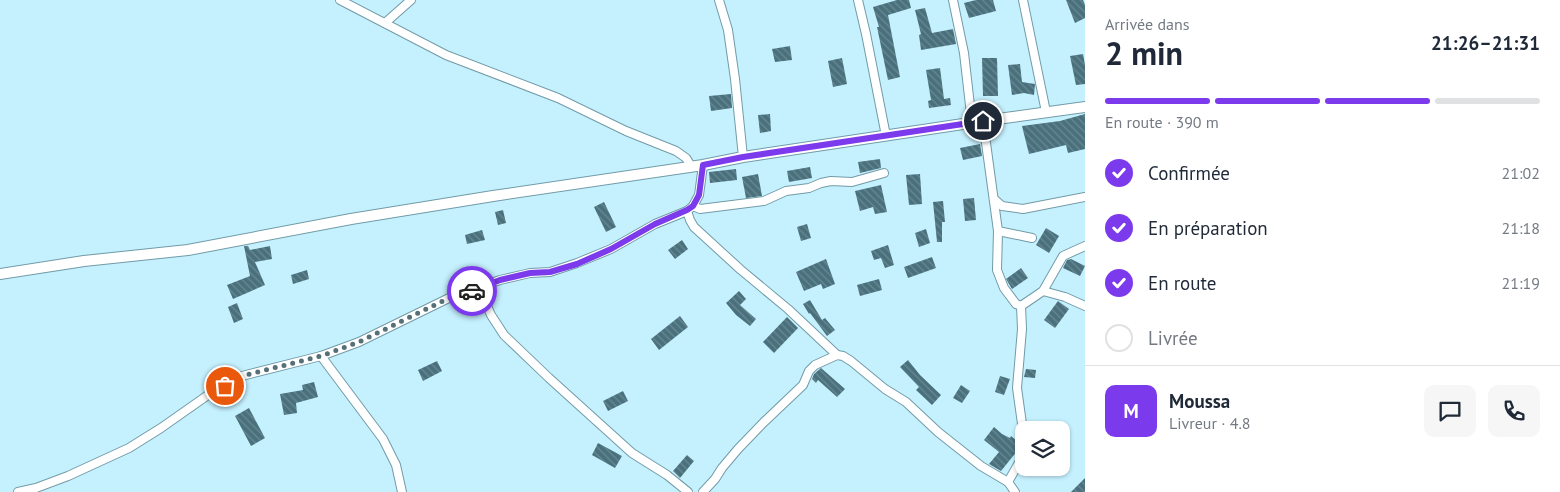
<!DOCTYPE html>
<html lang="fr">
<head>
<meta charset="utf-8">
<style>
	body { margin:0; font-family:"PT Sans",sans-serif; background:#f6f6f7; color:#1f2937; height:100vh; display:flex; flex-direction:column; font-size:19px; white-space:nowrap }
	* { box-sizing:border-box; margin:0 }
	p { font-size:16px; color:#747a83 }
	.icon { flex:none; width:28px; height:28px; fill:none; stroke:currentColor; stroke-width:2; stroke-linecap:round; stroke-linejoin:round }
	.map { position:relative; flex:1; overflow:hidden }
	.side { display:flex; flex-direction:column; background:#fff; width:475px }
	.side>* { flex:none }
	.buttons { position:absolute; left:1015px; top:421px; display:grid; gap:10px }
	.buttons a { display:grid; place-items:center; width:55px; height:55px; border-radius:10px; background:#fff; box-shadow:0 1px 4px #0004; font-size:25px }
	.pin { position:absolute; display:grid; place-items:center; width:42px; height:42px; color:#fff; margin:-21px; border:2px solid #fff; border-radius:50%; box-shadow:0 1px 5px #0007 }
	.courier { position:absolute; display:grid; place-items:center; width:50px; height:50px; margin:-25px; border:4px solid #7c3aed; border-radius:50%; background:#fff; color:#222; box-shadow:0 1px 6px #0007 }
	.summary em { font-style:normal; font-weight:600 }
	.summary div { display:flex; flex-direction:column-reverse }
	.summary { display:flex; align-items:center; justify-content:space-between; height:85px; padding:0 20px }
	h1 { font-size:32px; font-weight:600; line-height:38px }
	.bar { display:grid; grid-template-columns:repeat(4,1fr); gap:8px 5px; align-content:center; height:60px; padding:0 20px }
	.bar i { height:6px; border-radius:4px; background:#e0e1e3 }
	.bar .on { background:#7c3aed }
	.bar p { grid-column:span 4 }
	.line { display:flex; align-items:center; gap:12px; padding:0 20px; border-top:1px solid #e0e1e3 }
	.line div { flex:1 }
	.round { display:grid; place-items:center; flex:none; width:52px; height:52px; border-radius:10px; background:#f6f6f7 }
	ol { padding:0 20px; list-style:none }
	li { display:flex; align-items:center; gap:15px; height:55px }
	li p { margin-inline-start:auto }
	li .icon { padding:5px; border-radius:50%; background:#7c3aed; color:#fff; stroke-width:4 }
	li:last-child { color:#747a83 }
	li i { width:28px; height:28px; border:2px solid #e0e1e3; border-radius:50% }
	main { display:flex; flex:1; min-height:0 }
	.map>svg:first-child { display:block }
</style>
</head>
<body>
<main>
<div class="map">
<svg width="1085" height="492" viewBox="0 0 1085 492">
	<defs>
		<pattern id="building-back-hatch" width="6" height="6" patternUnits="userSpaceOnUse" patternTransform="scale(1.25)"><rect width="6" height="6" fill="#49717d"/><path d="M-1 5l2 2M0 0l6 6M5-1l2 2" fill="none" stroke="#6b8891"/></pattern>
	</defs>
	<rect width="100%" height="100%" fill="#c5f1ff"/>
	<g fill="url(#building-back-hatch)">
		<path d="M 897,0 L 909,0 L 911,8 L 888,15 L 900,77 L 888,80 L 877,27 L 879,27 L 873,7 Z"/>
		<path d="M 976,0 L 993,0 L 996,11 L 969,18 L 964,3 Z"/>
		<path d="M 1066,0 L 1083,0 L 1085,5 L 1085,18 L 1075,23 Z"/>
		<path d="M 925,8 L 932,33 L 953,29 L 956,44 L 921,50 L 919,35 L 921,34 L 915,10 Z"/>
		<path d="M 790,46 L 792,60 L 775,62 L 772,49 Z"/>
		<path d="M 1083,54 L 1085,65 L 1085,84 L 1076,85 L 1070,56 Z"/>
		<path d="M 842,58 L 847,84 L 833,87 L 828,61 Z"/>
		<path d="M 982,58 L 997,58 L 998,96 L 983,96 Z"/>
		<path d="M 1020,64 L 1022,82 L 1035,84 L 1034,95 L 1024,93 L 1012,95 L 1008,65 Z"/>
		<path d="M 940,68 L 944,99 L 950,98 L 951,105 L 929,108 L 928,101 L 931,100 L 926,70 Z"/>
		<path d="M 731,94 L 732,108 L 711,111 L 709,96 Z"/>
		<path d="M 770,114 L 771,131 L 760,133 L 758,115 Z"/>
		<path d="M 1085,114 L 1085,149 L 1068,153 L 1066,145 L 1029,154 L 1022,126 L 1060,121 Z"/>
		<path d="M 980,144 L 982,156 L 963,160 L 960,148 Z"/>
		<path d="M 880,159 L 881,168 L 860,173 L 858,162 Z"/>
		<path d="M 810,167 L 812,178 L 789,182 L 787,171 Z"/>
		<path d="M 736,169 L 737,180 L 710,183 L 709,172 Z"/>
		<path d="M 758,174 L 762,196 L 746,198 L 742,177 Z"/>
		<path d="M 920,174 L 922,204 L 909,205 L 906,175 Z"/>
		<path d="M 881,185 L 887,212 L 875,214 L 873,207 L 860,211 L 855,191 Z"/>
		<path d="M 974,198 L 976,220 L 965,221 L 963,199 Z"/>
		<path d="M 943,201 L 945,222 L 942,222 L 942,242 L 937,242 L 933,202 Z"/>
		<path d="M 604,202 L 616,227 L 606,232 L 594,207 Z"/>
		<path d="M 503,210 L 506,223 L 498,225 L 495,212 Z"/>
		<path d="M 807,224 L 811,238 L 801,241 L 797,227 Z"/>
		<path d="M 1046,228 L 1059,236 L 1049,253 L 1036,245 Z"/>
		<path d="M 926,229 L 930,243 L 919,247 L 915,233 Z"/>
		<path d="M 482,230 L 485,240 L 467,244 L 465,235 Z"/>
		<path d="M 682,240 L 688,249 L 675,259 L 668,250 Z"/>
		<path d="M 888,245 L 894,265 L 885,268 L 881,258 L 874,260 L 871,251 Z"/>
		<path d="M 244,246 L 248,246 L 250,250 L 270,246 L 272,259 L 255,262 L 265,285 L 233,299 L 227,285 L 250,276 Z"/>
		<path d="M 932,257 L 936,268 L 908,278 L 904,267 Z"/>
		<path d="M 826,259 L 835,284 L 823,289 L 821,284 L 804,291 L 796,272 Z"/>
		<path d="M 1071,259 L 1085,266 L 1080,276 L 1063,268 L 1067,260 Z"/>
		<path d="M 1021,268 L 1028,278 L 1012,289 L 1006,279 Z"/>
		<path d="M 307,270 L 309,279 L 293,284 L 291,275 Z"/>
		<path d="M 879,279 L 882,290 L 860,296 L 857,285 Z"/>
		<path d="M 739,291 L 746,299 L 740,305 L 756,319 L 750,326 L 736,315 L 726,303 Z"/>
		<path d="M 810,300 L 822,320 L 825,318 L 835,330 L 827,336 L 810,313 L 809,314 L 803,304 Z"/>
		<path d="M 1058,301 L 1069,309 L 1055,328 L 1044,320 Z"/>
		<path d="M 237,303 L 243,319 L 234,323 L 228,307 Z"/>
		<path d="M 680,316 L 688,327 L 659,350 L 651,339 Z"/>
		<path d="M 787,317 L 798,328 L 774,353 L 763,342 Z"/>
		<path d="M 908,360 L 920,375 L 941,395 L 932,405 L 916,390 L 919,387 L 900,367 Z"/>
		<path d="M 437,361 L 442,371 L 423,381 L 418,370 Z"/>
		<path d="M 821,368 L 845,389 L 837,397 L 818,380 L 816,383 L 812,379 L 814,374 Z"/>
		<path d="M 1026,369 L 1036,370 L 1035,378 L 1024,377 Z"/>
		<path d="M 1000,376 L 1010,379 L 1004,395 L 995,392 Z"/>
		<path d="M 314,382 L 318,397 L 296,403 L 297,413 L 284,415 L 280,394 L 303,390 L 302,385 Z"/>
		<path d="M 961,385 L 970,391 L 962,403 L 953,398 Z"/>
		<path d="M 623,391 L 628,401 L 608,411 L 603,401 Z"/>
		<path d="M 249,408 L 265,438 L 251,446 L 235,416 Z"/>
		<path d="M 994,427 L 1002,434 L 1010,438 L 1011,436 L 1022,445 L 1001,471 L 989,464 L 999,452 L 984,440 Z"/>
		<path d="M 598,443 L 622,456 L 615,468 L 592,455 Z"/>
		<path d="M 687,455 L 694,461 L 680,478 L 673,471 Z"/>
		<path d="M 1085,478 L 1085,492 L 1071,492 Z"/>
	</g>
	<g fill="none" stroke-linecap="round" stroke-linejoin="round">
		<g stroke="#719ba7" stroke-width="10">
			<g id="minor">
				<path d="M 340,0 L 446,55 L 558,98 L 626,131 L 676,151 L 686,158 L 691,166"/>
				<path d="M 719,0 L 728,30 L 735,79 L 743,157"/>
				<path d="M 858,0 L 866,34 L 886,136"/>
				<path d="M 953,0 L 964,53 L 972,123"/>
				<path d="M 1023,0 L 1046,112"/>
				<path d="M 385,23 L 411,0"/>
				<path d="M 983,121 L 998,231 L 997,270 L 1004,288 L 1016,304 L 1021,306"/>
				<path d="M 994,199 L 1002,206 L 1023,209 L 1085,197"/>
				<path d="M 693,206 L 700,209 L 764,201 L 786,191 L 809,188 L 821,183 L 831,181 L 852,182 L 884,173"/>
				<path d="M 687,211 L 690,220 L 694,227 L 741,270 L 788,309 L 837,355"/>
				<path d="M 998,231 L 1032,238"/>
				<path d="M 479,288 L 491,315 L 504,335 L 549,378 L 632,453 L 667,475 L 688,492"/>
				<path d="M 1043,291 L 1065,297 L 1085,306"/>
				<path d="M 1021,306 L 1022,329 L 1017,388 L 1024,438"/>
				<path d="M 1021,306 L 1043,291 L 1063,256 L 1085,246"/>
				<path d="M 321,356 L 383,439 L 396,465 L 402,492"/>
				<path d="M 18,492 L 36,488 L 68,476 L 129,448 L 161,428 L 208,395 L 242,376 L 321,356 L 359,342 L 449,298 L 500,280 L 530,273 L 550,272 L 577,263 L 611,249 L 655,224 L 687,211 L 693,206 L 699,195 L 703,165"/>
				<path d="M 703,492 L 715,479 L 722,468 L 738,449 L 764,422 L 803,385 L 809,371 L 815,365 L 837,355 L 843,356 L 851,361 L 885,389 L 906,402 L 938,432 L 981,466 L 1008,482"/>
				<path d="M 1015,492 L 1008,482 L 1024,454"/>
			</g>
		</g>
		<g stroke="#719ba7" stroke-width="12">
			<path id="tertiary" d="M 0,274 L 84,261 L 188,250 L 351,219 L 493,196 L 703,165 L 743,157 L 983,121 L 1085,107"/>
		</g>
		<use href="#minor" stroke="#fff" stroke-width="8"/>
		<use href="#tertiary" stroke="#fff" stroke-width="10"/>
	</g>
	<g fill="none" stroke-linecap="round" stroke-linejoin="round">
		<path stroke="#567078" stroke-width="5" stroke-dasharray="0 9" d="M 225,386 L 242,376 L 321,356 L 359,342 L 449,298 L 472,291"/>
		<path stroke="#7c3aed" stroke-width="6" d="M 472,291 L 500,280 L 530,273 L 550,272 L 577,264 L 611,249 L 655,224 L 687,210 L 693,206 L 699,195 L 703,165 L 743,157 L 983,121"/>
	</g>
</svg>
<div class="buttons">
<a><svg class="icon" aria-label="layers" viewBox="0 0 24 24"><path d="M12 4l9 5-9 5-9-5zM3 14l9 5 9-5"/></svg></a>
</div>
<div class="pin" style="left:225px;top:386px;background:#ea580c"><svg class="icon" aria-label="bag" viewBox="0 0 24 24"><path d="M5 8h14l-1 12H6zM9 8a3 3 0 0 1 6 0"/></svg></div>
<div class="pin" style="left:983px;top:121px;background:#1f2937"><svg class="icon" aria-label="home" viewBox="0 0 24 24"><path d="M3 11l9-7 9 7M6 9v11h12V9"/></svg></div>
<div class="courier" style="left:472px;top:291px"><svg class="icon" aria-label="car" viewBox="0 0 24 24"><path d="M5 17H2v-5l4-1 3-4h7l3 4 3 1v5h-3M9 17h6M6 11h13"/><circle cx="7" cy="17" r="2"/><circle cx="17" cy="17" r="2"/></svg></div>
</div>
<section class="side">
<div class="summary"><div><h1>2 min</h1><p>Arrivée dans</p></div><em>21:26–21:31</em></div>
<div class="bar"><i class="on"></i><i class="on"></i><i class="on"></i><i></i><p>En route · 390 m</p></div>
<ol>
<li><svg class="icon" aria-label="check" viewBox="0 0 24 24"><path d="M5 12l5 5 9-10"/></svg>Confirmée<p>21:02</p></li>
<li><svg class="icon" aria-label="check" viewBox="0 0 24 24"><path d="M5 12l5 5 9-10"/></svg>En préparation<p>21:18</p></li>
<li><svg class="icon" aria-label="check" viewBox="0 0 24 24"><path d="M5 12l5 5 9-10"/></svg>En route<p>21:19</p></li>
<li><i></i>Livrée</li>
</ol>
<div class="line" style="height:90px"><b class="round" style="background:#7c3aed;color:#fff">M</b><div><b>Moussa</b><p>Livreur · 4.8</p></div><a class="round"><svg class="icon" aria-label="chat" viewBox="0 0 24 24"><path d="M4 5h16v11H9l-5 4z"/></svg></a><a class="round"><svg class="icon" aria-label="phone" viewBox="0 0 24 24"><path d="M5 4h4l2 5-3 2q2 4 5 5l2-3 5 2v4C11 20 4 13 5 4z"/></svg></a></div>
</section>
</main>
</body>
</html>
